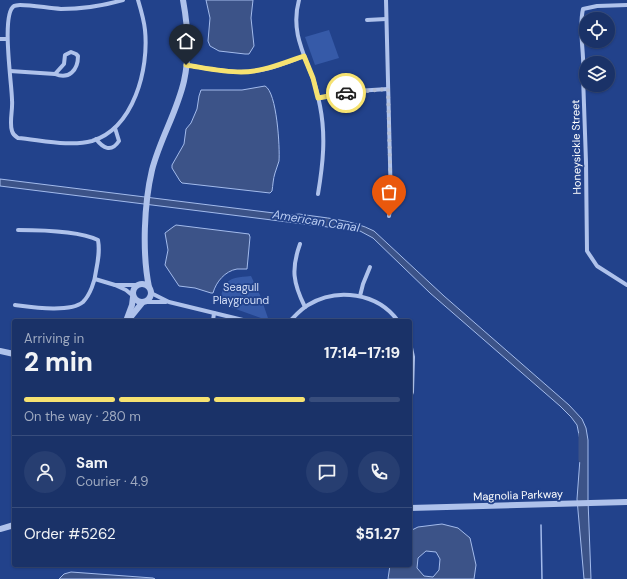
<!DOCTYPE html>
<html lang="en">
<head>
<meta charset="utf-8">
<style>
	body { margin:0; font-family:"DM Sans",sans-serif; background:#273e71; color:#f1f3f6; height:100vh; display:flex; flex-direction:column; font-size:15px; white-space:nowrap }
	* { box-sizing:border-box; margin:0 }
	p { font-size:13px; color:#9faac0 }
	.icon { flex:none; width:22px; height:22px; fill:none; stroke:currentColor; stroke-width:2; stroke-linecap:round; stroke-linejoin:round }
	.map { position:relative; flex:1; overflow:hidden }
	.drawer { position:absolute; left:12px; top:319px; width:400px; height:248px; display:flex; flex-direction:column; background:#1a3268; border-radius:4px; box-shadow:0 1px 3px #0004,0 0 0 1px #384d7c }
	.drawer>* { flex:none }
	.controls { position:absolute; left:579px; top:12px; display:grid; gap:8px }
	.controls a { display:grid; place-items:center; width:36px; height:36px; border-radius:50%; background:#1a3268; box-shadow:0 1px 3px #0004,0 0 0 1px #384d7c; font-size:20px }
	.pin { position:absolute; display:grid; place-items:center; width:34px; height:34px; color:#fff; margin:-41px -17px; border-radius:50% 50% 50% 0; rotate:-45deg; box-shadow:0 0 4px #0007 }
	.pin .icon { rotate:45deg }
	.courier { position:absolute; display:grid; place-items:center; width:40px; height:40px; margin:-20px; border:3px solid #f6e271; border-radius:50%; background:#fff; color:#222; box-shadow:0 1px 5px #0007 }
	.head em { font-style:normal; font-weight:800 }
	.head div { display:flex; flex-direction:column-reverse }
	.head { display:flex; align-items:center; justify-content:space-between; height:68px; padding:0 12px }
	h1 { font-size:26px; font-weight:800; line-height:30px }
	.bar { display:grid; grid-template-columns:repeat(4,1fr); gap:6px 4px; align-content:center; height:48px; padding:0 12px }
	.bar i { height:5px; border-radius:3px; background:#384d7c }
	.bar .current { background:#f6e271 }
	.bar p { grid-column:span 4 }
	.line { display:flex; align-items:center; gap:10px; padding:0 12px; border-top:1px solid #384d7c }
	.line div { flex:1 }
	.round { display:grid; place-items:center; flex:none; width:42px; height:42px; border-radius:21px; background:#273e71 }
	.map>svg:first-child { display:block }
</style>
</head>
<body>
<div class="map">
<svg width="627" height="579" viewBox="0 0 627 579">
	<rect width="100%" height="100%" fill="#22428b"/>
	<g fill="#365aa8">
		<path d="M 329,30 L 339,58 L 315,65 L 305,37 Z"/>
		<path d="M 251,276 L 260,295 L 269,321 L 219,303 C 225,280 226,278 251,276 Z"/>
	</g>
	<g fill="#3c5388" stroke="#a3bbec" fill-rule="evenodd">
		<path d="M 206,0 L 253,0 L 251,18 L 254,46 L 249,54 L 245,54 L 219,51 L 210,46 L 208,41 L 210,18 Z"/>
		<path d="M 265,86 C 277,92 280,148 279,161 C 278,165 276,169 275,173 C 273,179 273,185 272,191 L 270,193 L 182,183 L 180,181 L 172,168 L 172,165 L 184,144 L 186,129 L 191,123 L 197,109 L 199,96 L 201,90 L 242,90 Z"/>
		<path d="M 0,179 L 290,215 L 299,214 C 324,218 351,219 374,231 L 444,296 L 569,405 L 582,419 L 586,428 L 588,440 L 588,500 L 591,579 L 584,579 L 577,499 L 581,445 L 577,425 L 571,417 L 560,406 L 430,293 L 373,238 L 360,231 L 0,186 Z"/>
		<path d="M 176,225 L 249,234 L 250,237 L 247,269 C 244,269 240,269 237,269 C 225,271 216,282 213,293 L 211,293 L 195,288 L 179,286 L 165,265 L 168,250 L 165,233 L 173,227 Z"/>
		<path d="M 442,524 L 458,528 L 470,538 L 476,565 L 474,579 L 388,579 L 390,565 L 410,565 L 410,531 L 418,527 ZM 426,551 L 436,552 L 440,559 L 439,570 L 433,577 L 424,576 L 417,568 L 418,558 Z"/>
		<path d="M 71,572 L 153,578 L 155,579 L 59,579 L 64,574 Z"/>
	</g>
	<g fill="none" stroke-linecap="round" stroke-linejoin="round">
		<path stroke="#a3bbec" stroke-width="1.5" d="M 541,525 L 542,579"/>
		<path stroke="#3c5388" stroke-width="5" d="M 581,434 L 581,460"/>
		<g stroke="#afc2eb" stroke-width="4">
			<path d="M 123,0 C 102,6 82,9 61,9 C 47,8 33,5 20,5 C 19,5 14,6 14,6 C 1,14 12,85 12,100 C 13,110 9,122 12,131 C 13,135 15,136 18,138 C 41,140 70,147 92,141 C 134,128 149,69 145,30 C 144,20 141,10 138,0"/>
			<path d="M 299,0 C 291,29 302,50 312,76 C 316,86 318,96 320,106 C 326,136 323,164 318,194"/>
			<path d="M 386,0 L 391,203 L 389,216"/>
			<path d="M 627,5 L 597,6 L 583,9 C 578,31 585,53 583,76 L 586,162 L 587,251 L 597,266 L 627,285"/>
			<path d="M 367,20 L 386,19"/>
			<path d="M 0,39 L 7,39"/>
			<path d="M 71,52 L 76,54 L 78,56 C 78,70 69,80 55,74 L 64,64 L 65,55 Z"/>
			<path d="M 186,65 C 205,68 223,72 241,72 C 263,72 284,64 304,56"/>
			<path d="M 10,71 L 55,74"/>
			<path d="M 318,98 L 356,91 L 388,89"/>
			<path d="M 96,139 C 103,148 111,153 119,141 L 115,128"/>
			<path d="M 300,244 C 291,269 293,283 305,307"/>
			<path d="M 95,279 L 115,285 L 137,285"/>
			<path d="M 115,285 L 126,290 L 132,295"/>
			<path d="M 151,293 L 169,302 L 247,321"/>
			<path d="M 360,296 L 363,284 L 370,267"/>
			<path d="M 146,302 L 166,302"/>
			<path d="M 15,305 C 31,307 70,313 83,302 C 90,295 95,281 96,271 C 98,261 100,251 98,240 C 79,231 39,230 18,230"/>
			<path d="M 213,321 L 214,313"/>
			<path d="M 290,321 C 296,315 301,309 308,305 C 337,287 378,293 398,321"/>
			<path d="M 410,343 L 413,357 L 412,392 L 410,397"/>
		</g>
		<g stroke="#afc2eb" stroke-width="6">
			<circle cx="142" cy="293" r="9"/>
			<path d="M 149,287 C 142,253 144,204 152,170 C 160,139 177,112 184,81 C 190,54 188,27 183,0"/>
			<path d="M 129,319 L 142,303"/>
			<path d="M 126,321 L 132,305 L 133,297"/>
			<path d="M 0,351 L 14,354"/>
			<path d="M 410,508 L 627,502"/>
			<path d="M 0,529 L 14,525"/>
		</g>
	</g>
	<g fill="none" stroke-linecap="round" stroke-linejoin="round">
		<path stroke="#b2bdd6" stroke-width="4" stroke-dasharray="0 7.2" d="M 346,93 L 388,89 L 391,203 L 389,216"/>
		<path stroke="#f6e271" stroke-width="5" d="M 186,65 C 205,68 223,72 241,72 C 263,72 284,63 304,56 L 313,78 L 318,98 L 346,93"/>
	</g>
	<g text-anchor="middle" stroke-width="3.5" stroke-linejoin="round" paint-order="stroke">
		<g font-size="11" fill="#fff" stroke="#22428b">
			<text transform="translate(576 147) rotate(-91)" y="4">Honeysickle Street</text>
			<text transform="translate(518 495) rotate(-2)" y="4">Magnolia Parkway</text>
		</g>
		<g font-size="11" fill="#d4dff8" stroke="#22428b">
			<text x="241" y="291">Seagull<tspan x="241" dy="13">Playground</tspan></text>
		</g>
		<g font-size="12" font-style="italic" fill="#bbcdf2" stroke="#22428b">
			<text transform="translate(316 221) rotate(9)" y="4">American Canal</text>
		</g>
	</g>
</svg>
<div class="controls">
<a><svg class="icon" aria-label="locate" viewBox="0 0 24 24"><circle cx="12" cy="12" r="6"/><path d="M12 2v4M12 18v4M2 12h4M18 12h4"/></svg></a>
<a><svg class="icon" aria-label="layers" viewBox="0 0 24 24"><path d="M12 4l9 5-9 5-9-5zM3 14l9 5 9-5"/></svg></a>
</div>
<div class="pin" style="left:389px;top:216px;background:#ea580c"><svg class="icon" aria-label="bag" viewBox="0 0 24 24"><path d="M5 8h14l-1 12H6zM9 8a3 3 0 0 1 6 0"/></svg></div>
<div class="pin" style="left:186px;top:65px;background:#1f2937"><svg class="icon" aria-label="home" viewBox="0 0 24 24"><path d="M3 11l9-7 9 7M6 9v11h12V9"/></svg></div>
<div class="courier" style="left:346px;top:93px"><svg class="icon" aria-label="car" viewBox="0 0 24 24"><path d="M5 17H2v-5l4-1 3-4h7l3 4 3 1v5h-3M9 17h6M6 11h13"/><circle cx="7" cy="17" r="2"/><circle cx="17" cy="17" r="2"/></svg></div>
<section class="drawer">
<div class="head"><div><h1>2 min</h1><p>Arriving in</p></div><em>17:14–17:19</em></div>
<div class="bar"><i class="current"></i><i class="current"></i><i class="current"></i><i></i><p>On the way · 280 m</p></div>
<div class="line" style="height:72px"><a class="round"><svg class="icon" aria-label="person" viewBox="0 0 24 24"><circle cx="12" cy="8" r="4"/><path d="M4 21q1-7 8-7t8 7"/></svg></a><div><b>Sam</b><p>Courier · 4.9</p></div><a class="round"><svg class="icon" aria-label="chat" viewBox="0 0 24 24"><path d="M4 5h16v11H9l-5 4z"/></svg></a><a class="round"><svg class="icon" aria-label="phone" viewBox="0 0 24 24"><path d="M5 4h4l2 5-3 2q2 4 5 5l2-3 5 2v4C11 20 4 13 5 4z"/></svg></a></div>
<div class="line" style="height:52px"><div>Order #5262</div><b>$51.27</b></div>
</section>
</div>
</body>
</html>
